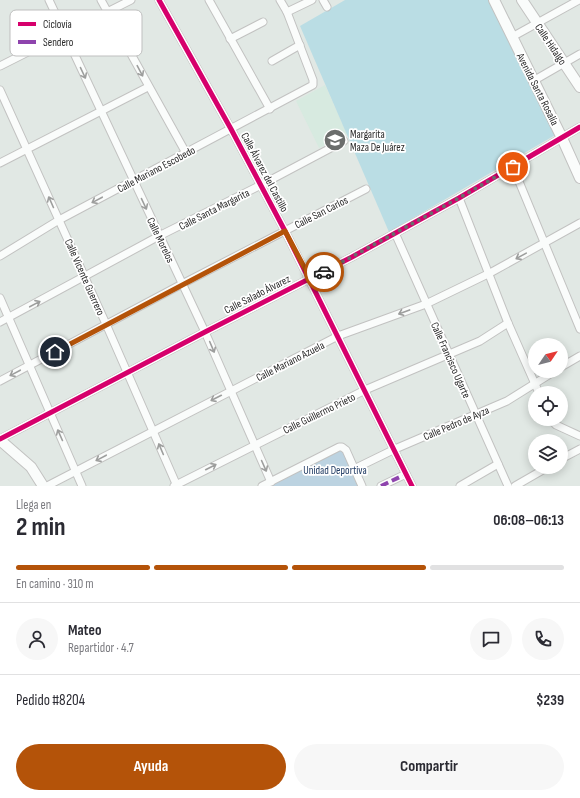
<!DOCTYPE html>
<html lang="es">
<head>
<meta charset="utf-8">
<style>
	body { margin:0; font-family:"Sofia Sans Condensed",sans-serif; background:#f7f7f7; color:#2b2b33; height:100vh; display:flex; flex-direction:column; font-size:15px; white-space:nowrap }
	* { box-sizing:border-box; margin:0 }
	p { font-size:13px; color:#7c7c81 }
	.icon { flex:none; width:22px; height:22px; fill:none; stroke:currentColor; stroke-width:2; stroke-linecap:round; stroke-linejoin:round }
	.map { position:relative; height:486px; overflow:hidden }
	.side { display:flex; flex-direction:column; background:#fff; flex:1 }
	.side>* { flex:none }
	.needle { width:26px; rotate:55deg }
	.buttons { position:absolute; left:528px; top:338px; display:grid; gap:8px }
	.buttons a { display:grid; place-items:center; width:40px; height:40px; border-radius:50%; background:#fff; box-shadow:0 2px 10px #0003; font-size:20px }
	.pin { position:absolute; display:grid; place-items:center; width:34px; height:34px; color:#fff; margin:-17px; border:2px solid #fff; border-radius:50%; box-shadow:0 1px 4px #0007 }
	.courier { position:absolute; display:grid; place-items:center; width:40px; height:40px; margin:-20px; border:3px solid #b45309; border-radius:50%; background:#fff; color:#222; box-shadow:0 1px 5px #0007 }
	.head em { font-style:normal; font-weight:700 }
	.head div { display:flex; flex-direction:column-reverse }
	.head { display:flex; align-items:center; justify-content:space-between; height:68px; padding:0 16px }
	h1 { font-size:26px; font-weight:700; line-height:30px }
	.bar { display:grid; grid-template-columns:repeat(4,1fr); gap:6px 4px; align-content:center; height:48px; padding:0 16px }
	.bar i { height:5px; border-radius:3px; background:#e1e1e2 }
	.bar .selected { background:#b45309 }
	.bar p { grid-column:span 4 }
	.line { display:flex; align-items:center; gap:10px; padding:0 16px; border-top:1px solid #e1e1e2 }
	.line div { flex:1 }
	.round { display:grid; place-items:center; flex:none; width:42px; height:42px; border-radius:21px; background:#f7f7f7 }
	.cta { display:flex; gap:8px; margin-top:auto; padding:8px 16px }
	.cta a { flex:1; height:46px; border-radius:24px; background:#b45309; color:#fff; font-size:16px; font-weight:700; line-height:46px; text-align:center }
	.cta a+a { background:#f7f7f7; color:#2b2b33 }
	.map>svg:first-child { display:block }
</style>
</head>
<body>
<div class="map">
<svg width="580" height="486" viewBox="0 0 580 486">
	<rect width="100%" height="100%" fill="#e1e8e4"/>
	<g fill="#d7eae0">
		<path d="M 325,85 L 347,134 L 319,148 L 296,101 Z"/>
		<path d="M 535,348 L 535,370 L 528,352 Z"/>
	</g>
	<path fill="#bcd3e1" d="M 341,448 L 360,486 L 269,486 Z"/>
	<path fill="#badde4" d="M 345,0 L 491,0 L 557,134 L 389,232 L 300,26 Z"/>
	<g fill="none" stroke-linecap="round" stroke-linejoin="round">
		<g stroke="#c2c2c1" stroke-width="9">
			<g id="street">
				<path d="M 49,0 L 205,332 L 271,482"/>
				<path d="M 101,0 L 186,153"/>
				<path d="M 159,0 L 231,129 L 285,231 L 412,486"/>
				<path d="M 209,0 L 270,109"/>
				<path d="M 323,0 L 327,7"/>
				<path d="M 287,12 L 312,0"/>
				<path d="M 512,37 L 579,0"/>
				<path d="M 230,39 L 263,22"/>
				<path d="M 272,61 L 300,45"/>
				<path d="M 0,66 L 131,0"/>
				<path d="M 533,81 L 580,54"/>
				<path d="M 0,90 L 106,324 L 177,486"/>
				<path d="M 0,163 L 148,87"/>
				<path d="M 513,167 L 580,329"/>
				<path d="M 459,198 L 508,323 L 539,393"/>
				<path d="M 395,233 L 508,486"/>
				<path d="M 0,256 L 59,220 L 313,85 L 313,80 L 287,12 L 280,0"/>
				<path d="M 0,298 L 82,486"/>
				<path d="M 0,322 L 159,236 L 261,185 L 344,141"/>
				<path d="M 561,367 L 580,356"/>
				<path d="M 0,381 L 182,284 L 366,189"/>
				<path d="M 550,419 L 556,425 L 580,436"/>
				<path d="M 0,439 L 205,332 L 352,257 L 459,198 L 580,127"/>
				<path d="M 561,459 L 580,449"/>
				<path d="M 354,469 L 395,449 L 507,401 L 555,371"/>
				<path d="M 47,486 L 338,336 L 426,304 L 490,273 L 580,223"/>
				<path d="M 174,486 L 365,390 L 480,341 L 508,323"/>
				<path d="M 262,486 L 339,447 L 342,447 L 346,450 L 362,486"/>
				<path d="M 381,486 L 406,474"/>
				<path d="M 460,486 L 498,464"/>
				<path d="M 515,486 L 548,467"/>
			</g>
		</g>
		<g stroke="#c2c2c1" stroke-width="12">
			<g id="secondary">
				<path d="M 494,0 L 562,138 L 580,178"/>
				<path d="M 522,0 L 580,87"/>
				<path d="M 0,440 L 31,467 L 43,486"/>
			</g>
		</g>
		<use href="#street" stroke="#fafcfb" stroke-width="7"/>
		<use href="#secondary" stroke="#fafcfb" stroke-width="10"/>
		<path stroke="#8e44ad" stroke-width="4" stroke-dasharray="8 4" stroke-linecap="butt" d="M 381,486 L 406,474"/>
		<g stroke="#fff" stroke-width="8">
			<g id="cycleway">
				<path d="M 159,0 L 231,129 L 285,231 L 412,486"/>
				<path d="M 0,439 L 205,332 L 352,257 L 459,198 L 580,127"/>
			</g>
		</g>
		<use href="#cycleway" stroke="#d6006c" stroke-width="5"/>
	</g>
	<defs><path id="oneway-shaft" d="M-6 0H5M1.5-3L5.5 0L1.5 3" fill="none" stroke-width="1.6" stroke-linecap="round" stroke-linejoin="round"/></defs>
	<g stroke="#9d9e9d">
		<use href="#oneway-shaft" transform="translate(140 71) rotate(62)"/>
		<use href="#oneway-shaft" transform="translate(83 73) rotate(65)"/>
		<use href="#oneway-shaft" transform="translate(97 200) rotate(152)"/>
		<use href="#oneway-shaft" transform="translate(51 202) rotate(-114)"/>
		<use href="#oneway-shaft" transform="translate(144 204) rotate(65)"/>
		<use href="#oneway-shaft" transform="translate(521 256) rotate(151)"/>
		<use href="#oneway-shaft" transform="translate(35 304) rotate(-28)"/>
		<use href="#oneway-shaft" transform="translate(404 312) rotate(160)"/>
		<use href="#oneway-shaft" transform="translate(212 347) rotate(67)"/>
		<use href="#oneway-shaft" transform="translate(15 373) rotate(152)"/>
		<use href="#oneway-shaft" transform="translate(216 398) rotate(153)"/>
		<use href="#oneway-shaft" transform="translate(60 435) rotate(-114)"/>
		<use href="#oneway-shaft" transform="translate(161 449) rotate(-113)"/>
		<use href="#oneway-shaft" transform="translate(101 458) rotate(152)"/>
		<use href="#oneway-shaft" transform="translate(264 466) rotate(66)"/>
		<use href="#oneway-shaft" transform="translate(211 467) rotate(-27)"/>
	</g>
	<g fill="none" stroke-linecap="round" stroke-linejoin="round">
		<path stroke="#6b6d6c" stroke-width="4" stroke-dasharray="0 7.2" d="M 324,272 L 459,198 L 513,167"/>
		<path stroke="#b45309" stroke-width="5" d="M 55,352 L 285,231 L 310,278 L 324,272"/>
	</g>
	<defs>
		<g id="school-disc" transform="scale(1.15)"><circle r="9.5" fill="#6b6d6c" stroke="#fff"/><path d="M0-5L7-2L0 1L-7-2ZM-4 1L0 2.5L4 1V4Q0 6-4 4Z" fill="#fff"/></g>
	</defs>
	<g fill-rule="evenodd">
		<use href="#school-disc" x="335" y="140"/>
	</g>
	<g text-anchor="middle" stroke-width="3.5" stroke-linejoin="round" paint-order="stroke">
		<g font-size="11" fill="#2b2b2b" stroke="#fff">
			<text transform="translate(551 44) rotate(56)" y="4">Calle Hidalgo</text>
			<text transform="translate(538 89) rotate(63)" y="4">Avenida Santa Rosalía</text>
			<text transform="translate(156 169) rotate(-28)" y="4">Calle Mariano Escobedo</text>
			<text transform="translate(265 172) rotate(62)" y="4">Calle Álvarez del Castillo</text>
			<text transform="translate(214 209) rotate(-27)" y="4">Calle Santa Margarita</text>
			<text transform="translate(321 212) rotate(-27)" y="4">Calle San Carlos</text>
			<text transform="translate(161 240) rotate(64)" y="4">Calle Morelos</text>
			<text transform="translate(85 277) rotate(66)" y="4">Calle Vicente Guerrero</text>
			<text transform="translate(257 294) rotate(-27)" y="4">Calle Salado Álvarez</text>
			<text transform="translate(451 360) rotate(66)" y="4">Calle Francisco Ugarte</text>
			<text transform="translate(290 361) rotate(-27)" y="4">Calle Mariano Azuela</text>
			<text transform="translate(319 413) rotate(-26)" y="4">Calle Guillermo Prieto</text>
			<text transform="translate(456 423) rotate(-23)" y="4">Calle Pedro de Ayza</text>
		</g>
		<g font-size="11" fill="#2b2b2b" stroke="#fff" text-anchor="start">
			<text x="350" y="138">Margarita<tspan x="350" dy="13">Maza De Juárez</tspan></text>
		</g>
		<g font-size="11" fill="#203b63" stroke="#fff">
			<text x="335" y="474">Unidad Deportiva</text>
		</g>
	</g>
	<rect x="10" y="10" width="132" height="46" rx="6" fill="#fff" stroke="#bfbfbf" stroke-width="1"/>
	<rect x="18" y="22" width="18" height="4" fill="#d6006c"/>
	<rect x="18" y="40" width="18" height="4" fill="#8e44ad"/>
	<g font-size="11" fill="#2b2b2b">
		<text x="43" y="28">Ciclovía</text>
		<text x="43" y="46">Sendero</text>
	</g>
</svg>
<div class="buttons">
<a><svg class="needle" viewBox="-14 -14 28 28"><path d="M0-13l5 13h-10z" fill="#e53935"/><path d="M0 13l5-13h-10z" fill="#7c7c81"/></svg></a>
<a><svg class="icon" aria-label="locate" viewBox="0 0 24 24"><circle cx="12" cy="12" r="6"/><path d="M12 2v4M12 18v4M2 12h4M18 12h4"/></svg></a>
<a><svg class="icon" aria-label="layers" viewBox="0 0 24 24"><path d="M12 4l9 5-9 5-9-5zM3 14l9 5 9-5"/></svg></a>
</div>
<div class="pin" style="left:513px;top:167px;background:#ea580c"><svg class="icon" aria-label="bag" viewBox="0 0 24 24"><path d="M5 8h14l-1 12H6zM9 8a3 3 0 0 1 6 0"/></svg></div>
<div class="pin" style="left:55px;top:352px;background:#1f2937"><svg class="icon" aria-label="home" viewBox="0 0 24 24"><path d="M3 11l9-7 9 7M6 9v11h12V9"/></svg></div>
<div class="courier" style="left:324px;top:272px"><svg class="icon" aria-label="car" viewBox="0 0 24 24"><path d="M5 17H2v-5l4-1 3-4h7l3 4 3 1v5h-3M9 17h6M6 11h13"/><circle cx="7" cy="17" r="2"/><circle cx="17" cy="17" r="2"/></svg></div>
</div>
<section class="side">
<div class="head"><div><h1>2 min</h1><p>Llega en</p></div><em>06:08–06:13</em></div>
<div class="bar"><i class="selected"></i><i class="selected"></i><i class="selected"></i><i></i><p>En camino · 310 m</p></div>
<div class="line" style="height:72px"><a class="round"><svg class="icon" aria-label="person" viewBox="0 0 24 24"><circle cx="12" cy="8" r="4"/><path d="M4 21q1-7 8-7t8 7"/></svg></a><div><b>Mateo</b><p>Repartidor · 4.7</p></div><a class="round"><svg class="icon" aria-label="chat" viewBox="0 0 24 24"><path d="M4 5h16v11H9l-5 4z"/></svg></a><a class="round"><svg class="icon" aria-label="phone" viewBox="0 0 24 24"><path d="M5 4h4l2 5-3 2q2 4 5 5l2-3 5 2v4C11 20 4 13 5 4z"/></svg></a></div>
<div class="line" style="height:52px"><div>Pedido #8204</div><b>$239</b></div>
<div class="cta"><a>Ayuda</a><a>Compartir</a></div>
</section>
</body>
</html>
